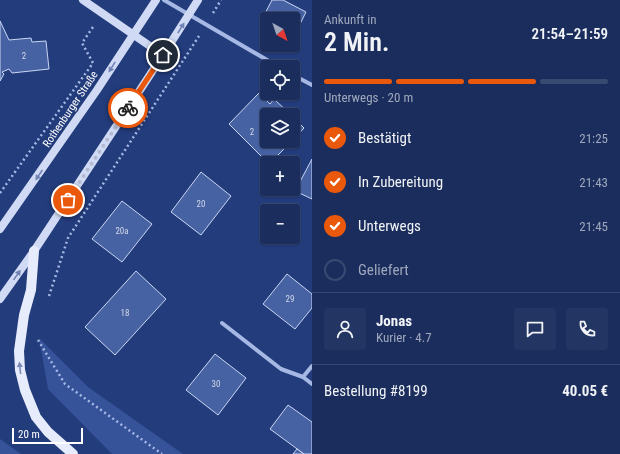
<!DOCTYPE html>
<html lang="de">
<head>
<meta charset="utf-8">
<style>
	body { margin:0; font-family:"Roboto Condensed",sans-serif; background:#233563; color:#f1f3f6; height:100vh; display:flex; flex-direction:column; font-size:15px; white-space:nowrap }
	* { box-sizing:border-box; margin:0 }
	p { font-size:13px; color:#9fa8bc }
	.icon { flex:none; width:22px; height:22px; fill:none; stroke:currentColor; stroke-width:2; stroke-linecap:round; stroke-linejoin:round }
	.map { position:relative; flex:1; overflow:hidden }
	.sheet { display:flex; flex-direction:column; background:#1a2d5d; width:308px }
	.sheet>* { flex:none }
	.needle { width:26px; rotate:140deg }
	.buttons { position:absolute; left:260px; top:12px; display:grid; gap:8px }
	.buttons a { display:grid; place-items:center; width:40px; height:40px; border-radius:4px; background:#1a2d5d; box-shadow:0 1px 3px #0004,0 0 0 1px #384972; font-size:20px }
	.scale { position:absolute; left:12px; bottom:10px; width:71px; box-sizing:border-box; padding-left:4px; border:2px solid #fff; border-top:0; font-size:11px; line-height:14px; white-space:nowrap; color:#fff; -webkit-text-stroke:3px #233c7c; paint-order:stroke }
	.pin { position:absolute; display:grid; place-items:center; width:34px; height:34px; color:#fff; margin:-17px; border:2px solid #fff; border-radius:50%; box-shadow:0 1px 4px #0007 }
	.courier { position:absolute; display:grid; place-items:center; width:40px; height:40px; margin:-20px; border:3px solid #ea580c; border-radius:50%; background:#fff; color:#222; box-shadow:0 1px 5px #0007 }
	.headline em { font-style:normal; font-weight:600 }
	.headline div { display:flex; flex-direction:column-reverse }
	.headline { display:flex; align-items:center; justify-content:space-between; height:68px; padding:0 12px }
	h1 { font-size:26px; font-weight:600; line-height:30px }
	.bar { display:grid; grid-template-columns:repeat(4,1fr); gap:6px 4px; align-content:center; height:48px; padding:0 12px }
	.bar i { height:5px; border-radius:3px; background:#384972 }
	.bar .active { background:#ea580c }
	.bar p { grid-column:span 4 }
	.line { display:flex; align-items:center; gap:10px; padding:0 12px; border-top:1px solid #384972 }
	.line div { flex:1 }
	.round { display:grid; place-items:center; flex:none; width:42px; height:42px; border-radius:4px; background:#233563 }
	ol { padding:0 12px; list-style:none }
	li { display:flex; align-items:center; gap:12px; height:44px }
	li p { margin-inline-start:auto }
	li .icon { padding:4px; border-radius:50%; background:#ea580c; color:#fff; stroke-width:4 }
	li:last-child { color:#9fa8bc }
	li i { width:22px; height:22px; border:2px solid #384972; border-radius:50% }
	main { display:flex; flex:1; min-height:0 }
	.map>svg:first-child { display:block }
</style>
</head>
<body>
<main>
<div class="map">
<svg width="312" height="454" viewBox="0 0 312 454">
	<rect width="100%" height="100%" fill="#233c7c"/>
	<g fill="#36539a">
		<path d="M 39,338 L 88,387 L 183,454 L 112,454 L 48,389 Z"/>
		<path d="M 0,439 L 21,454 L 0,454 Z"/>
	</g>
	<g fill="#4762a3" stroke="#c9d6f4">
		<path d="M 272,0 L 283,0 L 306,12 L 293,38 L 293,19 L 267,19 L 267,27 L 260,23 Z"/>
		<path d="M 0,21 L 9,40 L 31,38 L 32,42 L 46,41 L 49,69 L 12,73 L 9,69 L 2,72 L 4,74 L 0,81 Z"/>
		<path d="M 259,93 L 270,104 L 274,99 L 291,115 L 267,115 L 267,141 L 292,141 L 270,163 L 268,163 L 229,124 Z"/>
		<path d="M 293,117 L 304,128 L 293,140 Z"/>
		<path d="M 312,159 L 312,199 L 295,191 Z"/>
		<path d="M 201,172 L 231,196 L 201,235 L 171,212 Z"/>
		<path d="M 122,201 L 152,224 L 122,262 L 92,239 Z"/>
		<path d="M 136,271 L 166,299 L 115,355 L 85,327 Z"/>
		<path d="M 287,274 L 312,294 L 312,308 L 295,329 L 263,304 Z"/>
		<path d="M 215,354 L 246,378 L 218,415 L 186,390 Z"/>
		<path d="M 288,405 L 312,422 L 312,454 L 304,454 L 270,429 Z"/>
		<path d="M 297,449 L 304,454 L 293,454 Z"/>
	</g>
	<g fill="none" stroke-linecap="round" stroke-linejoin="round">
		<g stroke="#a6b9e5" stroke-width="2.5" stroke-dasharray="2 3" stroke-linecap="butt">
			<path d="M 213,13 L 221,0"/>
			<path d="M 0,193 L 93,63 L 82,43 L 93,27"/>
			<path d="M 49,296 L 68,238 L 199,36"/>
			<path d="M 38,340 L 65,384 L 162,454"/>
		</g>
		<g stroke="#a6b9e5" stroke-width="4">
			<path d="M 164,0 L 279,67"/>
			<path d="M 293,75 L 312,85"/>
			<path d="M 222,323 L 281,369 L 303,377 L 312,384"/>
			<path d="M 303,377 L 312,366"/>
		</g>
		<g stroke="#d0daf5" stroke-width="8">
			<path d="M 83,0 L 163,55"/>
			<path d="M 0,229 L 97,90 L 156,0"/>
			<path d="M 0,299 L 34,251 L 163,55 L 198,0"/>
		</g>
		<path stroke="#e7ecfd" stroke-width="10" d="M 34,251 L 31,290 L 24,315 L 19,351 L 20,370 L 25,390 L 36,417 L 48,432 L 73,454"/>
	</g>
	<defs><path id="oneway-solid" d="M-6-.8H1V-3.2L6.5 0L1 3.2V.8H-6Z"/></defs>
	<g fill="#7183b2">
		<use href="#oneway-solid" transform="translate(181 28) rotate(-58)"/>
		<use href="#oneway-solid" transform="translate(112 67) rotate(122)"/>
		<use href="#oneway-solid" transform="translate(39 175) rotate(124)"/>
		<use href="#oneway-solid" transform="translate(17 275) rotate(-55)"/>
	</g>
	<use fill="#7b8bb6" href="#oneway-solid" transform="translate(20 368) rotate(-96)"/>
	<g fill="none" stroke-linecap="round" stroke-linejoin="round">
		<path stroke="#b2bbd1" stroke-width="4" stroke-dasharray="0 7.2" d="M 68,200 L 128,108"/>
		<path stroke="#ea580c" stroke-width="5" d="M 128,108 L 163,55"/>
	</g>
	<g text-anchor="middle" stroke-width="3" stroke-linejoin="round" paint-order="stroke">
		<g font-size="9" fill="#d1d8e8">
			<text x="24" y="59">2</text>
			<text x="252" y="135">2</text>
			<text x="201" y="207">20</text>
			<text x="122" y="234">20a</text>
			<text x="290" y="302">29</text>
			<text x="125" y="316">18</text>
			<text x="216" y="387">30</text>
		</g>
		<g font-size="11" fill="#fff" stroke="#233c7c">
			<text transform="translate(70 109) rotate(-56)" y="4">Rothenburger Straße</text>
		</g>
	</g>
</svg>
<div class="buttons">
<a><svg class="needle" viewBox="-14 -14 28 28"><path d="M0-13l5 13h-10z" fill="#e53935"/><path d="M0 13l5-13h-10z" fill="#9fa8bc"/></svg></a>
<a><svg class="icon" aria-label="locate" viewBox="0 0 24 24"><circle cx="12" cy="12" r="6"/><path d="M12 2v4M12 18v4M2 12h4M18 12h4"/></svg></a>
<a><svg class="icon" aria-label="layers" viewBox="0 0 24 24"><path d="M12 4l9 5-9 5-9-5zM3 14l9 5 9-5"/></svg></a>
<a>+</a>
<a>−</a>
</div>
<div class="scale">20 m</div>
<div class="pin" style="left:68px;top:200px;background:#ea580c"><svg class="icon" aria-label="bag" viewBox="0 0 24 24"><path d="M5 8h14l-1 12H6zM9 8a3 3 0 0 1 6 0"/></svg></div>
<div class="pin" style="left:163px;top:55px;background:#1f2937"><svg class="icon" aria-label="home" viewBox="0 0 24 24"><path d="M3 11l9-7 9 7M6 9v11h12V9"/></svg></div>
<div class="courier" style="left:128px;top:108px"><svg class="icon" aria-label="bike" viewBox="0 0 24 24"><circle cx="6" cy="16" r="4"/><circle cx="18" cy="16" r="4"/><path d="M6 16l4-8h5l3 8M10 8l3 8H6M13 5h3"/></svg></div>
</div>
<section class="sheet">
<div class="headline"><div><h1>2 Min.</h1><p>Ankunft in</p></div><em>21:54–21:59</em></div>
<div class="bar"><i class="active"></i><i class="active"></i><i class="active"></i><i></i><p>Unterwegs · 20 m</p></div>
<ol>
<li><svg class="icon" aria-label="check" viewBox="0 0 24 24"><path d="M5 12l5 5 9-10"/></svg>Bestätigt<p>21:25</p></li>
<li><svg class="icon" aria-label="check" viewBox="0 0 24 24"><path d="M5 12l5 5 9-10"/></svg>In Zubereitung<p>21:43</p></li>
<li><svg class="icon" aria-label="check" viewBox="0 0 24 24"><path d="M5 12l5 5 9-10"/></svg>Unterwegs<p>21:45</p></li>
<li><i></i>Geliefert</li>
</ol>
<div class="line" style="height:72px"><a class="round"><svg class="icon" aria-label="person" viewBox="0 0 24 24"><circle cx="12" cy="8" r="4"/><path d="M4 21q1-7 8-7t8 7"/></svg></a><div><b>Jonas</b><p>Kurier · 4.7</p></div><a class="round"><svg class="icon" aria-label="chat" viewBox="0 0 24 24"><path d="M4 5h16v11H9l-5 4z"/></svg></a><a class="round"><svg class="icon" aria-label="phone" viewBox="0 0 24 24"><path d="M5 4h4l2 5-3 2q2 4 5 5l2-3 5 2v4C11 20 4 13 5 4z"/></svg></a></div>
<div class="line" style="height:52px"><div>Bestellung #8199</div><b>40.05 €</b></div>
</section>
</main>
</body>
</html>
